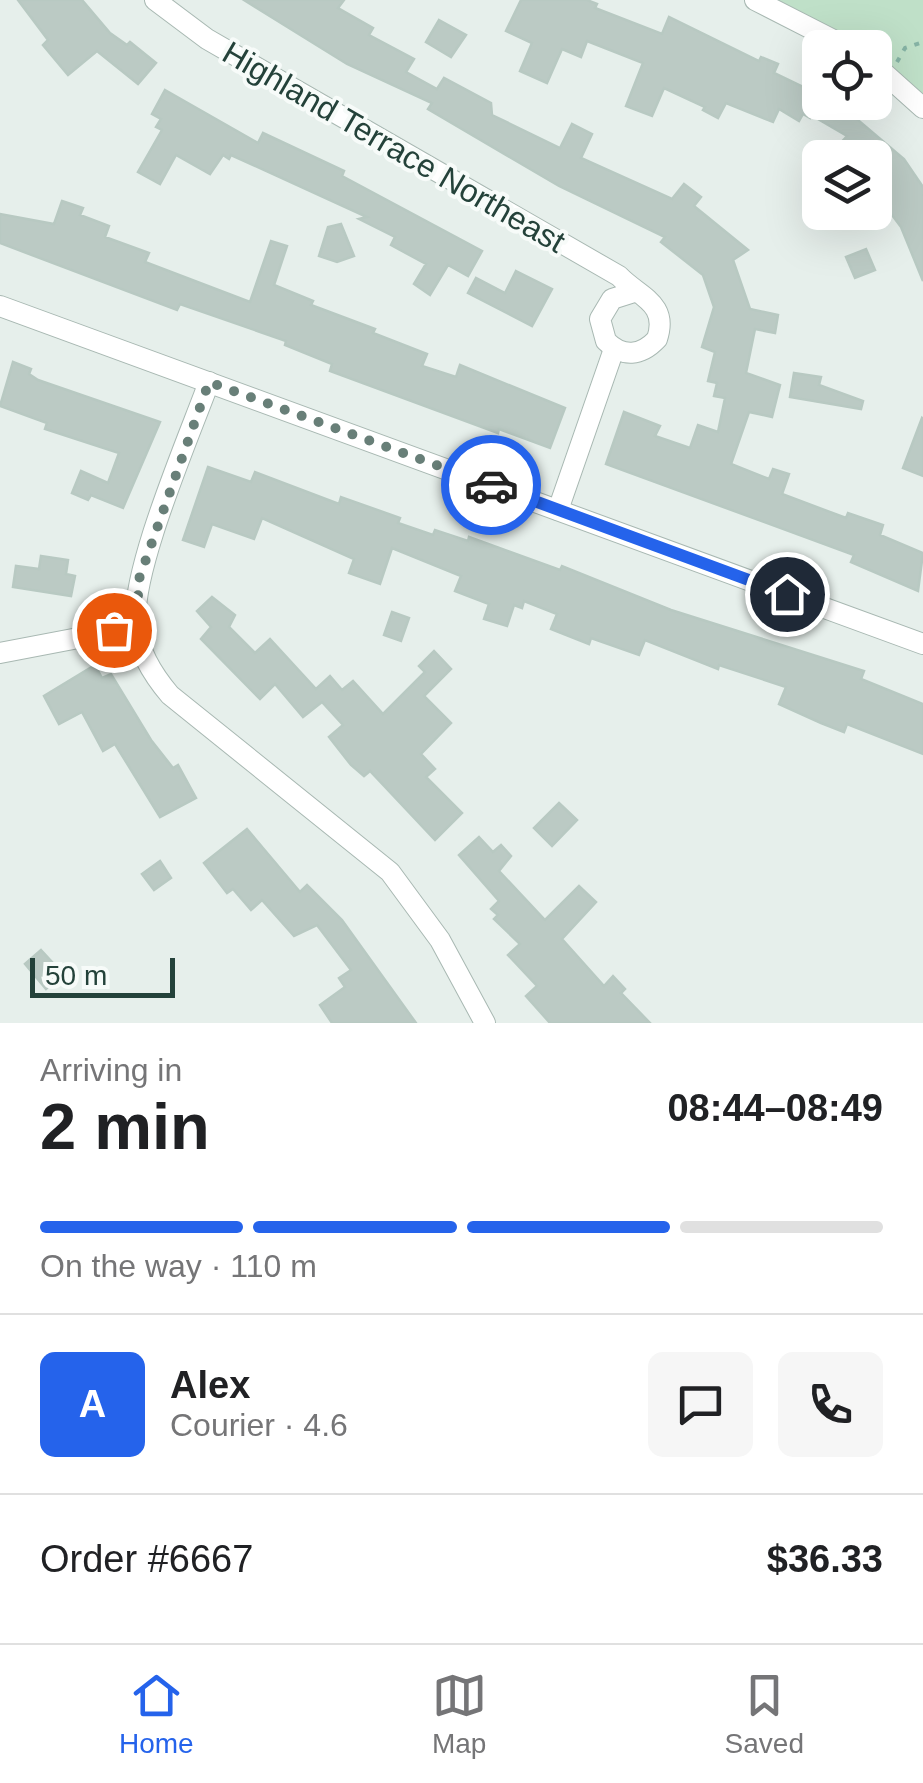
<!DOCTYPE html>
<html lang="en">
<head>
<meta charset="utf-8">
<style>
	body { margin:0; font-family:Arial,sans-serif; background:#f6f6f6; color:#202124; height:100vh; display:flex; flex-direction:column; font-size:38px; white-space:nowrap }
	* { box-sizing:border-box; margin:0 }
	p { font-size:32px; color:#757577 }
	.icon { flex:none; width:55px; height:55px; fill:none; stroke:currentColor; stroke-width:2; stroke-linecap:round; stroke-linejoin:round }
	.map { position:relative; height:1023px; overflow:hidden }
	.panel { display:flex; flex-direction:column; background:#fff; flex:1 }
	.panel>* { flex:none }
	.controls { position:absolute; left:802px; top:30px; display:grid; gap:20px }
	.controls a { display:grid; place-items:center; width:90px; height:90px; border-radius:15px; background:#fff; box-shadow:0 10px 40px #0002; font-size:50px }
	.scale { position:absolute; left:30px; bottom:25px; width:145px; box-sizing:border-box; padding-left:10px; border:5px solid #24423a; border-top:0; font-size:28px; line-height:35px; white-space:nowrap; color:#24423a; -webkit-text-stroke:8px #f7fbf9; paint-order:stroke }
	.pin { position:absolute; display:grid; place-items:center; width:85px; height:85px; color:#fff; margin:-42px; border:5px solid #fff; border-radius:50%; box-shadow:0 2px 10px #0007 }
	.courier { position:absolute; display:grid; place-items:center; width:100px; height:100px; margin:-50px; border:8px solid #2563eb; border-radius:50%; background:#fff; color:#222; box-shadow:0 2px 12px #0007 }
	.head em { font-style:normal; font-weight:700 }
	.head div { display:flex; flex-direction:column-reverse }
	.head { display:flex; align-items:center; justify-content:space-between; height:170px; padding:0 40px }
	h1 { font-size:65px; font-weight:700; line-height:75px }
	.bar { display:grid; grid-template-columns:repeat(4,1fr); gap:15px 10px; align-content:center; height:120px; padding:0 40px }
	.bar i { height:12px; border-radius:8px; background:#e0e0e0 }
	.bar .active { background:#2563eb }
	.bar p { grid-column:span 4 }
	.line { display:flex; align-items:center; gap:25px; padding:0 40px; border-top:2px solid #e0e0e0 }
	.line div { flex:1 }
	.round { display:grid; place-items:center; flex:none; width:105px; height:105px; border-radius:15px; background:#f6f6f6 }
	.tab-bar { display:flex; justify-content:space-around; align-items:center; height:140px; border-top:2px solid #e0e0e0; background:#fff; font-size:28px; color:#757577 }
	.tab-bar a { display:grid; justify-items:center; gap:5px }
	.tab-bar .active { color:#2563eb }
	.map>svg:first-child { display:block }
</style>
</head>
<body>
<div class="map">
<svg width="923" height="1023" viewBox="0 0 923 1023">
	<rect width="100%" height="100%" fill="#e6efeb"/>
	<path fill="#bfe0c8" d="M 768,0 L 923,0 L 923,94 L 875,64 L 875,48 L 848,47 Z"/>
	<g fill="#bbcac4" stroke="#b8c9c2" stroke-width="2.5">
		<path d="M 18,0 L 82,0 L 110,33 L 127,45 L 130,42 L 156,63 L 138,84 L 97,51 L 68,75 L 43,45 L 48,40 Z"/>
		<path d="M 244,0 L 344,0 L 338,8 L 373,28 L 369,35 L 414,59 L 406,72 L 437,89 L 444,78 L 491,103 L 492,115 L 560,148 L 572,124 L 592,134 L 581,158 L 672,199 L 684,184 L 701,197 L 694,206 L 748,250 L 733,260 L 750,309 L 778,315 L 775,333 L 755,329 L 746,373 L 780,385 L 772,417 L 749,412 L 731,464 L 769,479 L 773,469 L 789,474 L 782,494 L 846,518 L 848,513 L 883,525 L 880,535 L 923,553 L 918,591 L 851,562 L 854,555 L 606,464 L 624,412 L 660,426 L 655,436 L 690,448 L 698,425 L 718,432 L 725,398 L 714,396 L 717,383 L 708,381 L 715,352 L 702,347 L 714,307 L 703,275 L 661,242 L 665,237 L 559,186 L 428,109 L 432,103 L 347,64 Z"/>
		<path d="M 521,0 L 587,0 L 597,4 L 595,8 L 662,34 L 669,17 L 759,61 L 761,57 L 778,64 L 774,73 L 820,95 L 820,102 L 833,102 L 852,115 L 904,159 L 923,187 L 923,281 L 901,227 L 875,192 L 875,158 L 849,158 L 837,147 L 847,136 L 811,115 L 810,118 L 803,114 L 799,121 L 779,109 L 773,122 L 726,103 L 718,118 L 703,110 L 705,107 L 664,88 L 652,116 L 626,106 L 643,63 L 587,41 L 581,57 L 562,49 L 547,83 L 520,71 L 532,43 L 506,31 Z"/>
		<path d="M 439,20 L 466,35 L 451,57 L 426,42 Z"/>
		<path d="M 165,90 L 258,143 L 263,133 L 344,171 L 342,176 L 482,251 L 468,276 L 448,265 L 430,295 L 414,284 L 426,264 L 391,245 L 395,237 L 359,219 L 367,217 L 231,155 L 229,159 L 223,155 L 210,174 L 176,155 L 160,184 L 138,172 L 162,130 L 156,127 L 161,119 L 152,114 Z"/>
		<path d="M 62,201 L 83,208 L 80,215 L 109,226 L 105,237 L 149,253 L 145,262 L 250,302 L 271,241 L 287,246 L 274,285 L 313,301 L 311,305 L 375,329 L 373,333 L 427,354 L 422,366 L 456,377 L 460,365 L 565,408 L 550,448 L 499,429 L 498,433 L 330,371 L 332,364 L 285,345 L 286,341 L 180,304 L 177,310 L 0,243 L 0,214 L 54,224 Z"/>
		<path d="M 341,224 L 354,256 L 337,262 L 319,256 L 328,227 Z"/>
		<path d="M 866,249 L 875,270 L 855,278 L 846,257 Z"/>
		<path d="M 516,271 L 552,289 L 532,326 L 468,293 L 476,278 L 505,293 Z"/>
		<path d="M 13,362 L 31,369 L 29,374 L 38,380 L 160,422 L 123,508 L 91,495 L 88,500 L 72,493 L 81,471 L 108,483 L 119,453 L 45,429 L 47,423 L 0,406 Z"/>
		<path d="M 794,373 L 821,377 L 819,385 L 863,401 L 861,409 L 790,397 Z"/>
		<path d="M 922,418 L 923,419 L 923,476 L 903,468 Z"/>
		<path d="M 208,467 L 251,482 L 255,472 L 339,504 L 341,497 L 400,518 L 398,523 L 433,535 L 435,530 L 468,541 L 469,537 L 560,570 L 562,566 L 671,610 L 864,671 L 861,679 L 923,704 L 923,754 L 847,724 L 844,732 L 821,723 L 779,704 L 786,687 L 719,665 L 718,669 L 645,640 L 639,655 L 591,638 L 589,644 L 551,629 L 557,614 L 524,601 L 522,608 L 514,605 L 507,626 L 484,619 L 489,604 L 455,591 L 461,576 L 392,548 L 380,584 L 349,573 L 354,559 L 262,518 L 254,539 L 212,524 L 204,547 L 183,540 Z"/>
		<path d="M 41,556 L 68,560 L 66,574 L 75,576 L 71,596 L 13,587 L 16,566 L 39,569 Z"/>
		<path d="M 212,597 L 235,615 L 229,627 L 255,653 L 270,639 L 316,689 L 330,676 L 342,690 L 353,681 L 383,714 L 425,672 L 419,666 L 434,651 L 451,669 L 424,696 L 451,723 L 421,754 L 435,769 L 426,777 L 462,813 L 435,840 L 370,771 L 364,776 L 351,765 L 329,737 L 343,725 L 322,702 L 303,717 L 275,684 L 260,699 L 201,639 L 211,627 L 197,611 Z"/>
		<path d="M 392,612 L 409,618 L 401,641 L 384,635 Z"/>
		<path d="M 95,665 L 102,678 L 111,674 L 151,740 L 173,768 L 178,765 L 196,798 L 160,817 L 115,744 L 103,751 L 82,712 L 59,724 L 44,696 Z"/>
		<path d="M 559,803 L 577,820 L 552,846 L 534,828 Z"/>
		<path d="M 247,829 L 300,892 L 307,885 L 342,920 L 416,1023 L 332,1023 L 320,1005 L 345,987 L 339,978 L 351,970 L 317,925 L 294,936 L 262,900 L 251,910 L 233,889 L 227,893 L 204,863 Z"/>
		<path d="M 479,837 L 493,852 L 501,845 L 511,856 L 499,871 L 545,920 L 579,886 L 596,902 L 562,939 L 604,986 L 613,976 L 625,989 L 621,993 L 650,1023 L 550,1023 L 526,996 L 537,986 L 508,955 L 520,944 L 494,919 L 498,915 L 491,909 L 499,901 L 459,855 Z"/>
		<path d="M 160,861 L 171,878 L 154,890 L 142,874 Z"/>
		<path d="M 41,950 L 63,974 L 46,989 L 25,964 Z"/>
	</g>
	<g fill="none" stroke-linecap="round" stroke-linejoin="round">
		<g stroke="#a8b8b2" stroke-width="22">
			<g id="minor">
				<path d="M 155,0 L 207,39 L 619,276 C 639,297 669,303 657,339 C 641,356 623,358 606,341 L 600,319 L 612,299 L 634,292"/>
				<path d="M 755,0 L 849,48"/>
				<path d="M 875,65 L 923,108"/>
				<path d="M 0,306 L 923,644"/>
				<path d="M 209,382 C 189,437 129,574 136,627 C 139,653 153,675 170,695 L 390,872 L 440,940 L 485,1023"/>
				<path d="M 558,510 L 614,349"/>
				<path d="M 0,653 L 136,627"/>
			</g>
		</g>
		<path stroke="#86b3a5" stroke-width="4" stroke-dasharray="5 8" stroke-linecap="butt" d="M 897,62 L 905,48 L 923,42"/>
		<use href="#minor" stroke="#fff" stroke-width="20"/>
	</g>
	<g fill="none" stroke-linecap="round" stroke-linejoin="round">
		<path stroke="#687f78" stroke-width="10" stroke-dasharray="0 18" d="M 114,630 L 136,627 L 139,579 L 209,382 L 491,485"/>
		<path stroke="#2563eb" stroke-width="12" d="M 491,485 L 787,594"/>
	</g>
	<g text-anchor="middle" stroke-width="8" stroke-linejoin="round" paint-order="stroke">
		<g font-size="32" fill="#24423a" stroke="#f7fbf9">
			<text transform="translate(394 147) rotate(30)" y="11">Highland Terrace Northeast</text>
		</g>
	</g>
</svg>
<div class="controls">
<a><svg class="icon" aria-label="locate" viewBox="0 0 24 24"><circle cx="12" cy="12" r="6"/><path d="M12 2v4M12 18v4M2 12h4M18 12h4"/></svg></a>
<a><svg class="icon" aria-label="layers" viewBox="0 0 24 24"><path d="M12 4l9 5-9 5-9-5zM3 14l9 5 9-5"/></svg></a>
</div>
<div class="scale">50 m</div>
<div class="pin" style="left:114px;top:630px;background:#ea580c"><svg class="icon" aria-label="bag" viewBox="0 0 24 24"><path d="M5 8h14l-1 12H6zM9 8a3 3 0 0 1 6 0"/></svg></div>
<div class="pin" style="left:787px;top:594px;background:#1f2937"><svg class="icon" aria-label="home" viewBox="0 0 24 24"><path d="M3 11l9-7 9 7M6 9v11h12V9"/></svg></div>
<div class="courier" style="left:491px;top:485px"><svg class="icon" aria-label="car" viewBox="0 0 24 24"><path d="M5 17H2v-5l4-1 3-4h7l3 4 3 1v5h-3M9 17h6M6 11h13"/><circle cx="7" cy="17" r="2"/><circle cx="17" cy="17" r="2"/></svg></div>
</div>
<section class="panel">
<div class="head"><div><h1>2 min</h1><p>Arriving in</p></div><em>08:44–08:49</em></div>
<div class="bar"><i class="active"></i><i class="active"></i><i class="active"></i><i></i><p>On the way · 110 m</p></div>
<div class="line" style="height:180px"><b class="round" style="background:#2563eb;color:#fff">A</b><div><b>Alex</b><p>Courier · 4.6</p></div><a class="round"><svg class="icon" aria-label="chat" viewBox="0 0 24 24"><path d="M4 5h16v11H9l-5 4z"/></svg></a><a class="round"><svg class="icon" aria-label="phone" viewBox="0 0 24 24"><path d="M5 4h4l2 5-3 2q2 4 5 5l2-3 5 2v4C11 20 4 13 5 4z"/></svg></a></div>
<div class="line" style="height:130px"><div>Order #6667</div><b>$36.33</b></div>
</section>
<nav class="tab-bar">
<a class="active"><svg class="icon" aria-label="home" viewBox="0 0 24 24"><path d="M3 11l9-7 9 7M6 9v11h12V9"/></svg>Home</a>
<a><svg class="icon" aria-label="map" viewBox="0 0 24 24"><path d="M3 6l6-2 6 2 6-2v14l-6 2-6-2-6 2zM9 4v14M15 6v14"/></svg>Map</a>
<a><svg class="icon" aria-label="saved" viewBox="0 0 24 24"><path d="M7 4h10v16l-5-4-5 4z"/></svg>Saved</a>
</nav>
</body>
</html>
